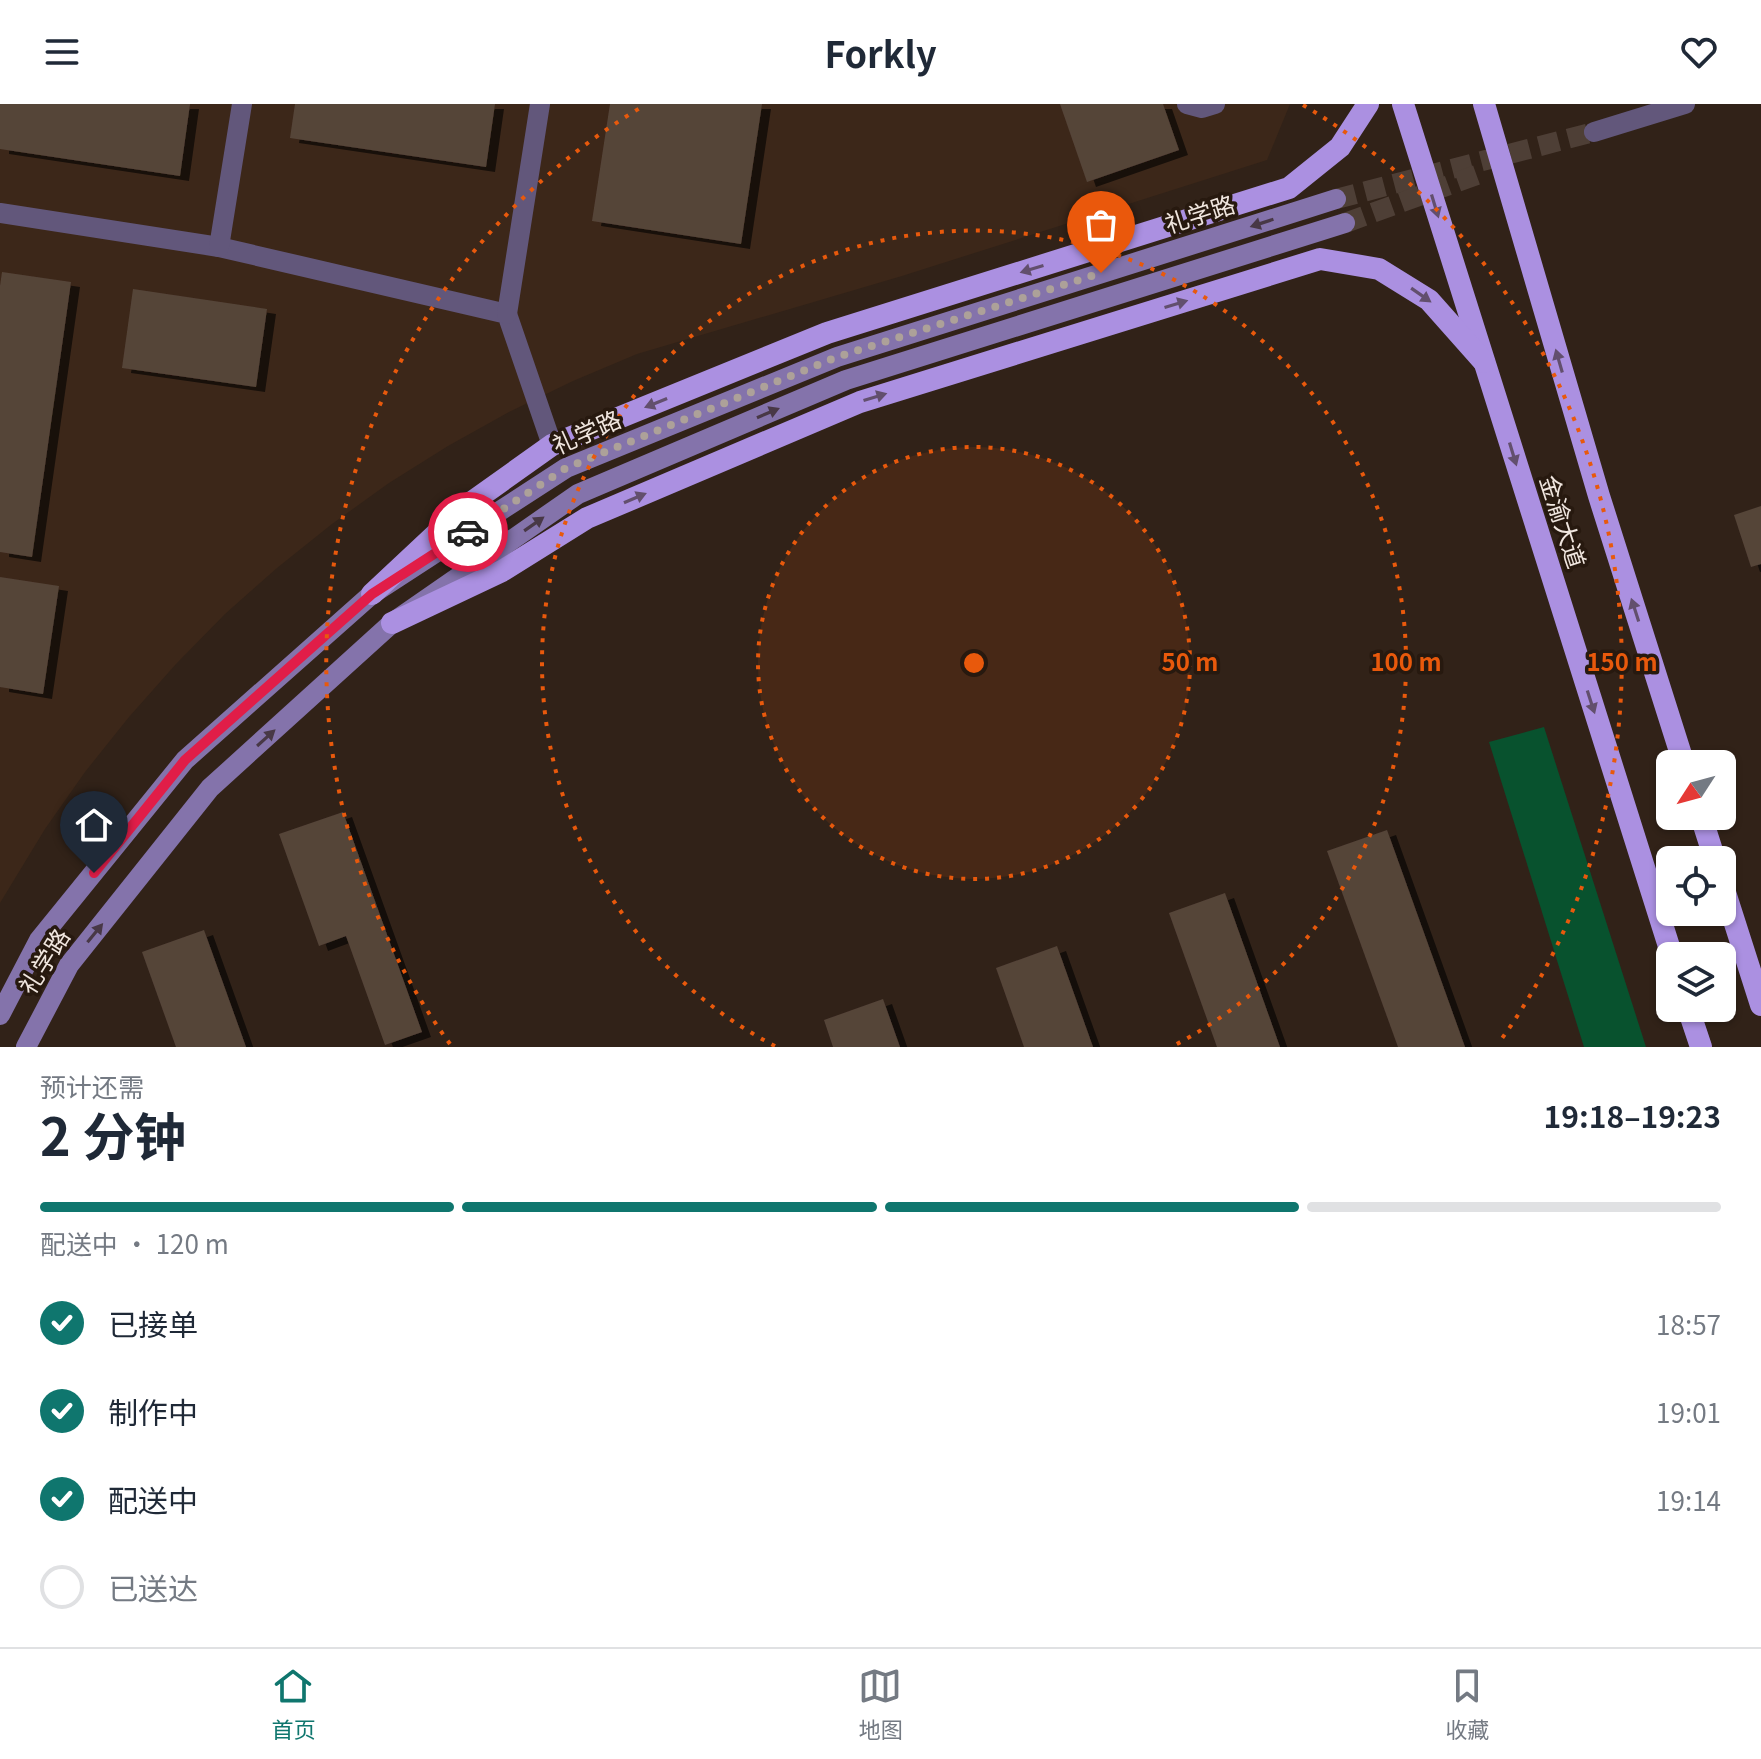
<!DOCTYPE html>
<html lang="zh">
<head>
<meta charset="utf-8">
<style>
	body { margin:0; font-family:Georgia,"Noto Sans SC",serif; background:#f6f6f7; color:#1f2937; height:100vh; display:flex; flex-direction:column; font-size:30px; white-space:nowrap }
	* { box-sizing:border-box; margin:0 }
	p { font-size:26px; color:#747a83 }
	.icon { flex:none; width:44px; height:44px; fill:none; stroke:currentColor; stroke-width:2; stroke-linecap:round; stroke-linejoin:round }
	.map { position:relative; height:943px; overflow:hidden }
	.details { display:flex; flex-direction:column; background:#fff; flex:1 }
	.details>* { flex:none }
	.needle { width:52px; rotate:234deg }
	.tools { position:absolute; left:1656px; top:646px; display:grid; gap:16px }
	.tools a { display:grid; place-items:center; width:80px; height:80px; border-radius:12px; background:#fff; box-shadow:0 2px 6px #0004; font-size:40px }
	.pin { position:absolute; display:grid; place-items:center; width:68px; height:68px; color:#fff; margin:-82px -34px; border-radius:50% 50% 50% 0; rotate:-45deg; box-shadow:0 0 8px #0007 }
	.pin .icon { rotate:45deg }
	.courier { position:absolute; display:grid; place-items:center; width:80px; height:80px; margin:-40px; border:6px solid #e11d48; border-radius:50%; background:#fff; color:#222; box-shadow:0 2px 10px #0007 }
	.head em { font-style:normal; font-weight:700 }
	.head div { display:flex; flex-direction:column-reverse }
	.head { display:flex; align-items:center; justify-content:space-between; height:136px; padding:0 40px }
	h1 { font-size:52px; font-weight:700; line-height:60px }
	.bar { display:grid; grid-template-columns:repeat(4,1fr); gap:12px 8px; align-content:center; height:96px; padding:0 40px }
	.bar i { height:10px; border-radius:6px; background:#e0e1e3 }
	.bar .active { background:#0f766e }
	.bar p { grid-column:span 4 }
	ol { padding:0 40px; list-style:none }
	li { display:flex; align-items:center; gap:24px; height:88px }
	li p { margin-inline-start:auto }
	li .icon { padding:8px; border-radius:50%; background:#0f766e; color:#fff; stroke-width:4 }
	li:last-child { color:#747a83 }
	li i { width:44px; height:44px; border:4px solid #e0e1e3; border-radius:50% }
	header { display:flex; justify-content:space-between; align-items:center; height:104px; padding:0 40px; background:#fff; font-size:36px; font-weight:700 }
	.tabs { display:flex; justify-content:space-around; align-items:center; height:112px; border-top:2px solid #e0e1e3; background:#fff; font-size:22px; color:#747a83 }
	.tabs a { display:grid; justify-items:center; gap:4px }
	.tabs .active { color:#0f766e }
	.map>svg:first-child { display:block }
</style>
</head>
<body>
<header><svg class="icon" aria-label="menu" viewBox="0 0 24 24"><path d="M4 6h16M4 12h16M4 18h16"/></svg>Forkly<svg class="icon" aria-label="heart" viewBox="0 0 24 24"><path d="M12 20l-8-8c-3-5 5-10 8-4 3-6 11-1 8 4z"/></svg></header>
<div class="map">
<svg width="1761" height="943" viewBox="0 0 1761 943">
	<defs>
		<filter id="shadow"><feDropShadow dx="9" dy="5" stdDeviation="0" flood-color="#0009"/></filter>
	</defs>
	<rect width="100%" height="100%" fill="#312218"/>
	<path fill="#3c2719" d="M 0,0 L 1290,0 L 1267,56 L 902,172 L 637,250 L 573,277 L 509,308 L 448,342 L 389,379 L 332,420 L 277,464 L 225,510 L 176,560 L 129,613 L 85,668 L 45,725 L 0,799 Z"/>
	<path fill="#08522e" d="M 1544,623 L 1646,943 L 1584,943 L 1489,638 Z"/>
	<g fill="#554439" filter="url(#shadow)">
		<path d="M 0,0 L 190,0 L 180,72 L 0,45 Z"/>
		<path d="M 295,0 L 495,0 L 486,63 L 290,34 Z"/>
		<path d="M 610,0 L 762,0 L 741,140 L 592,117 Z"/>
		<path d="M 1060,0 L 1163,0 L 1179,46 L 1087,78 Z"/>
		<path d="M 2,168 L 71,178 L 32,453 L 0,448 L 0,182 Z"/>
		<path d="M 133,185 L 267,205 L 256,283 L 122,264 Z"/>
		<path d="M 1761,402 L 1761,460 L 1751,463 L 1734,411 Z"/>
		<path d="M 0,473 L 59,482 L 43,590 L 0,583 Z"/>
		<path d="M 343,708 L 422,928 L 385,941 L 346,832 L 319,842 L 279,730 Z"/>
		<path d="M 1387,726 L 1465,943 L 1398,943 L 1327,747 Z"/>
		<path d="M 1225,789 L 1280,943 L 1217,943 L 1169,809 Z"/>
		<path d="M 204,826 L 246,943 L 176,943 L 142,848 Z"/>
		<path d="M 1057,842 L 1093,943 L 1024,943 L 996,864 Z"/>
		<path d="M 883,895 L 900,943 L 833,943 L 824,916 Z"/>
	</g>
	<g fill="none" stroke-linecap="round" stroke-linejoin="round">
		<g stroke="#4e3f36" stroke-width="20" stroke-dasharray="20 10" stroke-linecap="butt">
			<path d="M 1336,95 L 1594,28"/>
			<path d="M 1345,119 L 1482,69"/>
		</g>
		<g stroke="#62577b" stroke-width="20">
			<path d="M 1187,0 L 1202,4 L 1215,0"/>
			<path d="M 0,109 L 219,143 L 507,210 L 552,341"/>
			<path d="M 219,143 L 242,0"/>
			<path d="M 507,210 L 540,0"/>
		</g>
		<path stroke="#62577b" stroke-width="20" d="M 1594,28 L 1685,0"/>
		<g stroke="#8473ab" stroke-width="20">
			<path d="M 0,911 L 39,836 L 185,656 L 372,490 L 566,364 L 837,253 L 1336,95"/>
			<path d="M 26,943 L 69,861 L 210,684 L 392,519 L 578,390 L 846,276 L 1345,119"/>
		</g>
		<g stroke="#ab90e1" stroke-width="22">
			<path d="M 1403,0 L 1672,852"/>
			<path d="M 1484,0 L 1599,392 L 1684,660"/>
			<path d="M 372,490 L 465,403 L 552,341 L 827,229 L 1289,84 L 1340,43 L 1368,0"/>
			<path d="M 392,519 L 502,467 L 587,414 L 860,298 L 1320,155 L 1379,165 L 1429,196 L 1484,258"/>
			<path d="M 1701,712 L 1715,756"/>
			<path d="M 1722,779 L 1761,901"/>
			<path d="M 1688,904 L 1701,943"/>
		</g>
	</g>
	<defs><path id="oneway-solid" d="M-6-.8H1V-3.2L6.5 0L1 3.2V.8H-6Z" transform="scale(2)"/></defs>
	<g fill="#624f6d">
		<use href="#oneway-solid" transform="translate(1435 102) rotate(73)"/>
		<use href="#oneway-solid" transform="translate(1032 165) rotate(163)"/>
		<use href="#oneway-solid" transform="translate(1421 191) rotate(35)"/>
		<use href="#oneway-solid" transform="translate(1176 200) rotate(-17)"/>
		<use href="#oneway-solid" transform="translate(1559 257) rotate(-106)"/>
		<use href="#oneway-solid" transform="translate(875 293) rotate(-17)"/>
		<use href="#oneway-solid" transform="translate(656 299) rotate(158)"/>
		<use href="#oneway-solid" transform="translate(1513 350) rotate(73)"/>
		<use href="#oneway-solid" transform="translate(635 394) rotate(-23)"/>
		<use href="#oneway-solid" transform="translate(1635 506) rotate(-108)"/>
		<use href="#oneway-solid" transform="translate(1591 598) rotate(72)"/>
	</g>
	<g fill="#483846">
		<use href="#oneway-solid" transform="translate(1262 119) rotate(162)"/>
		<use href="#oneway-solid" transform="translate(768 309) rotate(-23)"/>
		<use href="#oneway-solid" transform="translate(534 420) rotate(-35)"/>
		<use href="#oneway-solid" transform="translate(266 634) rotate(-42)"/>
		<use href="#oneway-solid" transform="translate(95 829) rotate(-51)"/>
	</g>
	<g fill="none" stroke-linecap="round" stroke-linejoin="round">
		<path stroke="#ada199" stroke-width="8" stroke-dasharray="0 14.4" d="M 468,428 L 566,364 L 837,253 L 1101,169"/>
		<path stroke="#e11d48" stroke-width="10" d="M 94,769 L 185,656 L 372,490 L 468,428"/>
	</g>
	<circle cx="974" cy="559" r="216" fill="#e8590c" fill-opacity=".12"/>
	<g fill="none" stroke="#e8590c" stroke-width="4" stroke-dasharray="4 8">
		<circle cx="974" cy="559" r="216"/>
		<path d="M775 942A432 432 0 1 1 1173 942"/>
		<path d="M450 940A648 648 0 0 1 645 1M1303 1A648 648 0 0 1 1498 940"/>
	</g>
	<g text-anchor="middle" stroke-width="7" stroke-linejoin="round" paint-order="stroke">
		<g font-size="24" fill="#f0e6df" stroke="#27190f">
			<text transform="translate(1200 111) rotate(-18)" y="8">礼学路</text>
			<text transform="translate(587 329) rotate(-24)" y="8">礼学路</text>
			<text transform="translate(1562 418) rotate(72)" y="8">金渝大道</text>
			<text transform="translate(45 858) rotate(-58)" y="8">礼学路</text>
		</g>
	</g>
	<circle cx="974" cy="559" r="12" fill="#e8590c" stroke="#27190f" stroke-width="4"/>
	<g font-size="24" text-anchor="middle" font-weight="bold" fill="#e8590c" stroke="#27190f" stroke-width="7" stroke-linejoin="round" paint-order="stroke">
		<text x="1190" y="567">50 m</text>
		<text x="1406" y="567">100 m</text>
		<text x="1622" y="567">150 m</text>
	</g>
</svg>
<div class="tools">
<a><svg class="needle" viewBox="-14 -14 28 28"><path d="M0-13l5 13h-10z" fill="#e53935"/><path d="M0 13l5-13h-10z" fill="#747a83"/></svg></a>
<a><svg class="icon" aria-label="locate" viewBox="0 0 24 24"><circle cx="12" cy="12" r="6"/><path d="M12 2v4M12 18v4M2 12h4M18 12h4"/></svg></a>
<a><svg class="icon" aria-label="layers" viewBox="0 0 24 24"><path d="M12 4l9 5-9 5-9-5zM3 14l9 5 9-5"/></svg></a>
</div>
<div class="pin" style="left:1101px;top:169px;background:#ea580c"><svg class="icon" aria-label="bag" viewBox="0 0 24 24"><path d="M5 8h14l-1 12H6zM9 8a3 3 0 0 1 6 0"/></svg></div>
<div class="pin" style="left:94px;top:769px;background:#1f2937"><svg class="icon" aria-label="home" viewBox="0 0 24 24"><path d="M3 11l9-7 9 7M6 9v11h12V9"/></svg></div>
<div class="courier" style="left:468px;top:428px"><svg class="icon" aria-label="car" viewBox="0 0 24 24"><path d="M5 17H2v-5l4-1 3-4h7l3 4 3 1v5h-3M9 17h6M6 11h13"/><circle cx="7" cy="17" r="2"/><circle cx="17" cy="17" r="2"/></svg></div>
</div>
<section class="details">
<div class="head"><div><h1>2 分钟</h1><p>预计还需</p></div><em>19:18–19:23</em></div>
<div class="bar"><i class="active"></i><i class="active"></i><i class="active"></i><i></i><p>配送中 · 120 m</p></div>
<ol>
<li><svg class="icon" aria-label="check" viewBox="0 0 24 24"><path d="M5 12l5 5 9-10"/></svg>已接单<p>18:57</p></li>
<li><svg class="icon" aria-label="check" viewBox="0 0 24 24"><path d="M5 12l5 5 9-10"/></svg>制作中<p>19:01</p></li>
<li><svg class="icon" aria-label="check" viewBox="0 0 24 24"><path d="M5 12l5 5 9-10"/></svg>配送中<p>19:14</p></li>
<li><i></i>已送达</li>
</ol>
</section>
<nav class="tabs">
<a class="active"><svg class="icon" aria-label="home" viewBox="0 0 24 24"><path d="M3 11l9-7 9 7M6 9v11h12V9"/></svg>首页</a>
<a><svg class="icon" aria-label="map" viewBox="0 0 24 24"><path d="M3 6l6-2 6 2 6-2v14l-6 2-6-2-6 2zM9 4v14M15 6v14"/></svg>地图</a>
<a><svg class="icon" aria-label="saved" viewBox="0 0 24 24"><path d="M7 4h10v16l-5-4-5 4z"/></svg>收藏</a>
</nav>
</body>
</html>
